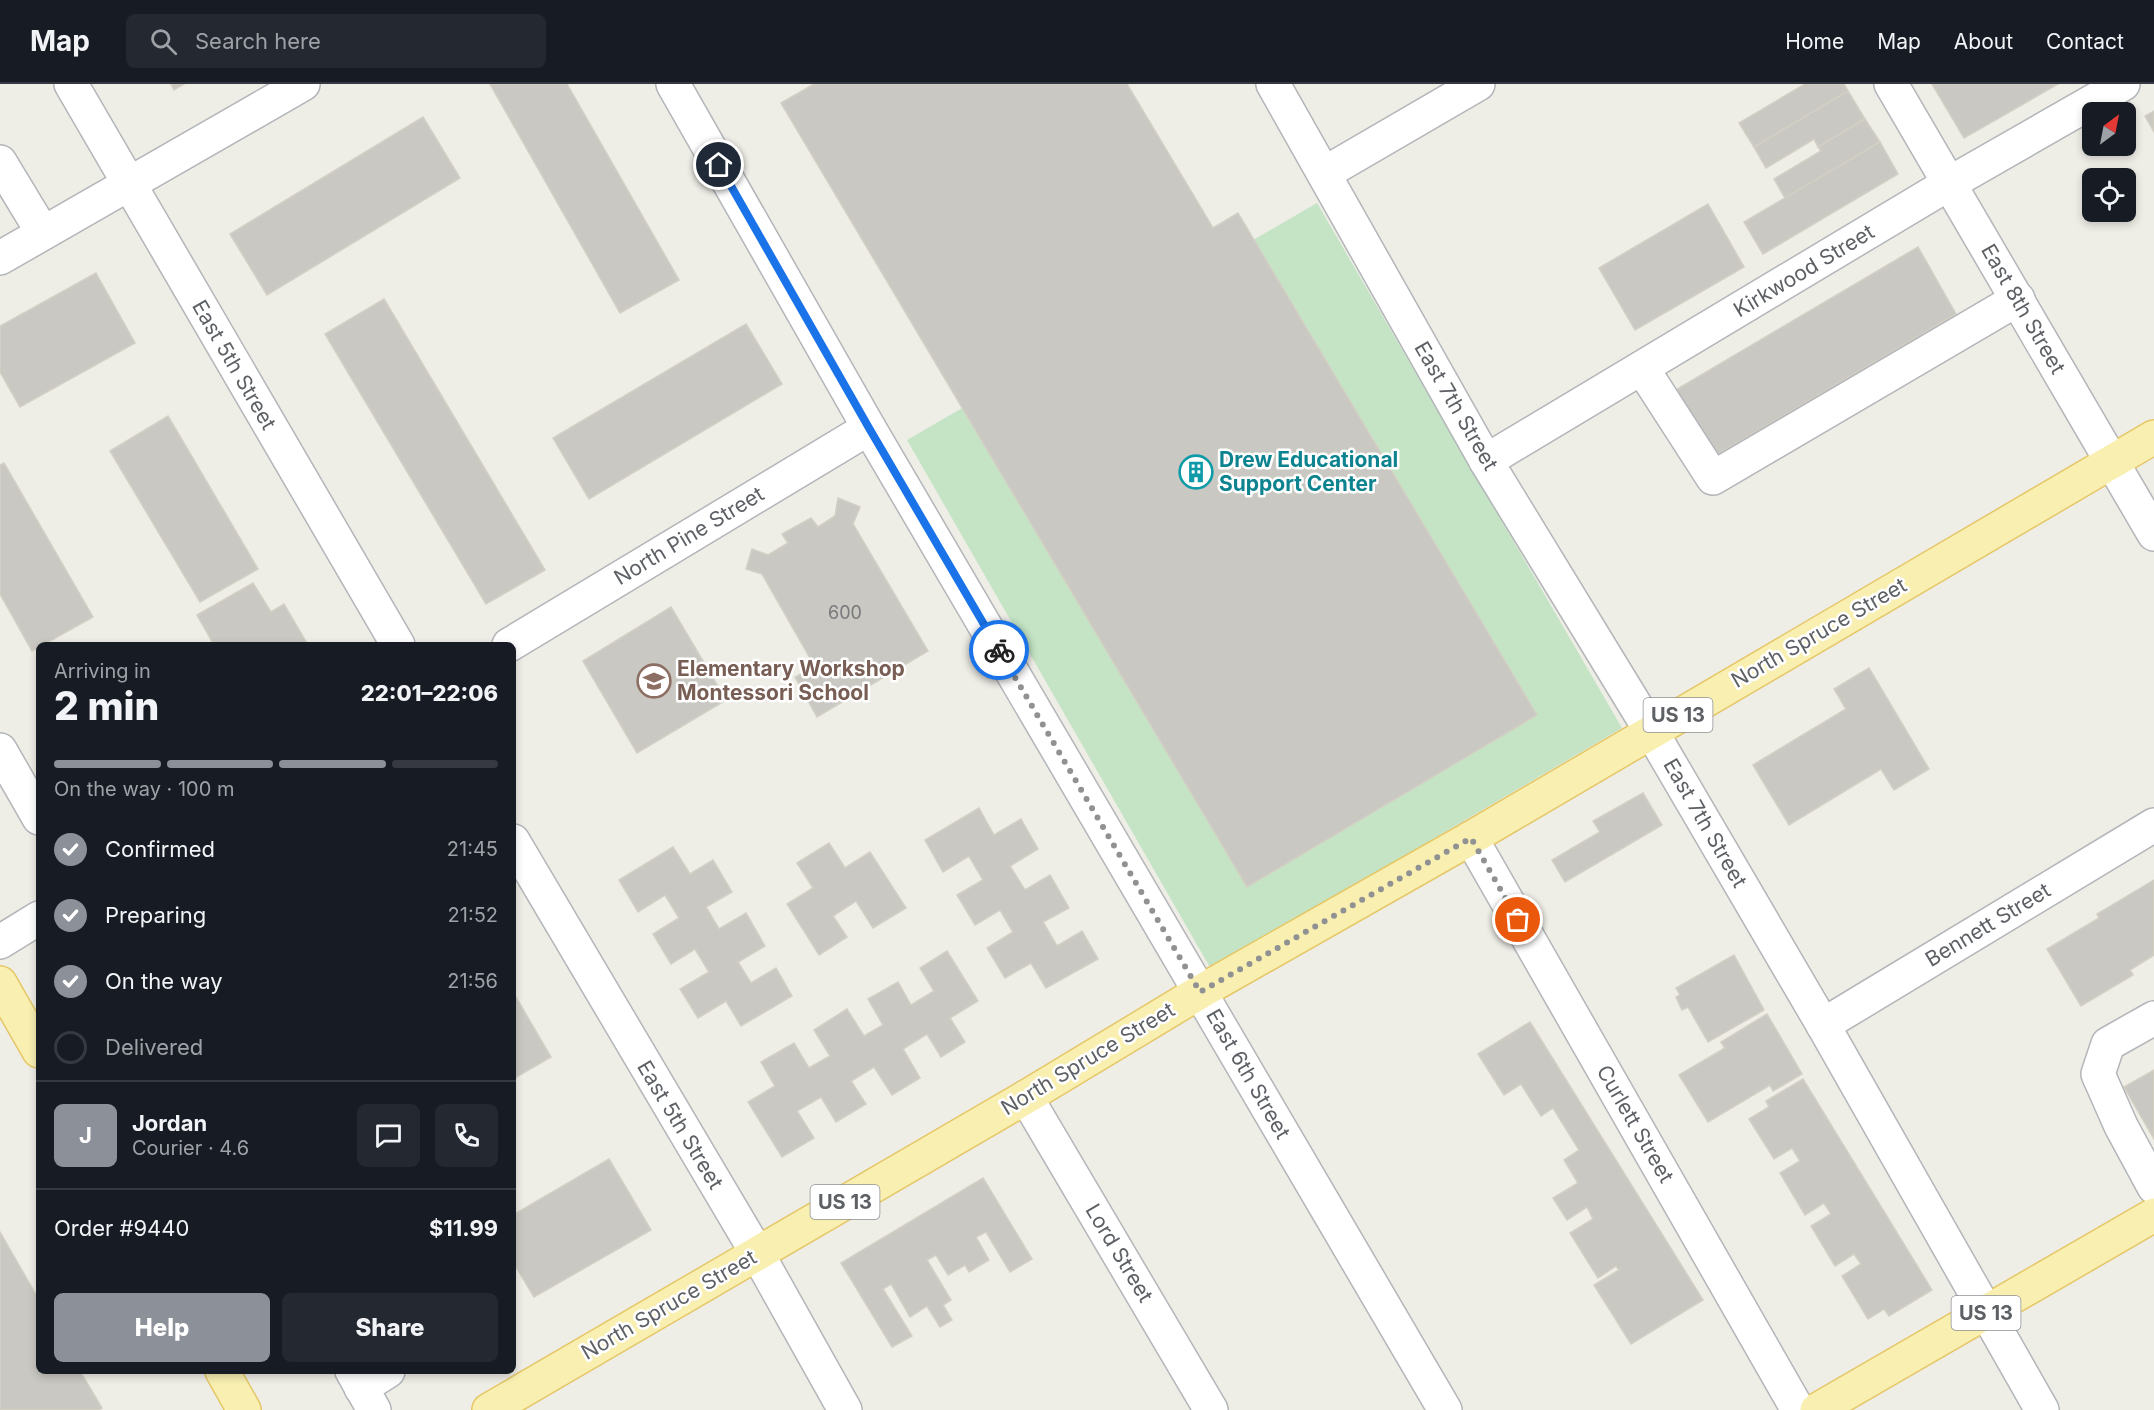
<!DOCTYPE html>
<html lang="en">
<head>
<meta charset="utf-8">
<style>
	body { margin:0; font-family:Inter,sans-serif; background:#242831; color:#f1f3f6; height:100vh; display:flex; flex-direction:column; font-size:22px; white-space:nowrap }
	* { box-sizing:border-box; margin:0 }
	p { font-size:20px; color:#9ea1a6 }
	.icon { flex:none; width:33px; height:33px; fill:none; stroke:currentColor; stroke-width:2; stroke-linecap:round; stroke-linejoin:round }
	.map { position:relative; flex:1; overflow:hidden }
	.drawer { position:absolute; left:36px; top:558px; width:480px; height:732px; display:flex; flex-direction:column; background:#171b24; border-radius:9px; box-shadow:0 3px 9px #0003 }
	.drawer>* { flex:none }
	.needle { width:39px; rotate:32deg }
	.fabs { position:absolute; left:2082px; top:18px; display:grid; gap:12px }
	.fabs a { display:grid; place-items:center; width:54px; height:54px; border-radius:9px; background:#171b24; box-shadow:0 3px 9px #0003; font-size:30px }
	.pin { position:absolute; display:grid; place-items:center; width:51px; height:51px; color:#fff; margin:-26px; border:3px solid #fff; border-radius:50%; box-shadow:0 2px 6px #0007 }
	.courier { position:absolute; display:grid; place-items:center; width:60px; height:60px; margin:-30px; border:4px solid #1a73e8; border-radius:50%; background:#fff; color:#222; box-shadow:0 2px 8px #0007 }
	.head em { font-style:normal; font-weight:800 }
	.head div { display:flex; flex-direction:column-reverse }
	.head { display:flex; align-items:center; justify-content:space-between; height:102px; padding:0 18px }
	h1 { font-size:39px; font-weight:800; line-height:45px }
	.bar { display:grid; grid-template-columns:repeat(4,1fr); gap:9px 6px; align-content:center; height:72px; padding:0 18px }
	.bar i { height:8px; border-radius:4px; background:#363941 }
	.bar .active { background:#8c9099 }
	.bar p { grid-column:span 4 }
	.line { display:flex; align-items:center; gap:15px; padding:0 18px; border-top:2px solid #363941 }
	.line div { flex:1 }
	.round { display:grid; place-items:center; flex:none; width:63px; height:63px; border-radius:9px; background:#242831 }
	ol { padding:0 18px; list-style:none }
	li { display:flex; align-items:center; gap:18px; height:66px }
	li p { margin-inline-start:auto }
	li .icon { padding:6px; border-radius:50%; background:#8c9099; color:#fff; stroke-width:4 }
	li:last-child { color:#9ea1a6 }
	li i { width:33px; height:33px; border:3px solid #363941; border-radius:50% }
	.action { display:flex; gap:12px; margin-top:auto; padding:12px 18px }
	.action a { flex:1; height:69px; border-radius:9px; background:#8c9099; color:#fff; font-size:24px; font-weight:800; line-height:69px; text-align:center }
	.action a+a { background:#242831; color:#f1f3f6 }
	header { display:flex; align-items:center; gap:36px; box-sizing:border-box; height:84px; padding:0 30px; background:#171b24; border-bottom:2px solid #363941 }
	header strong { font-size:28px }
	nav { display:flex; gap:33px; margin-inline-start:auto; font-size:21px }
	.search { width:420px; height:54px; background:#242831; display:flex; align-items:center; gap:15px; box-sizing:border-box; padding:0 21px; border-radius:9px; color:#9ea1a6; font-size:22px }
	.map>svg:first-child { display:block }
</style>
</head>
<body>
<header>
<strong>Map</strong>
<div class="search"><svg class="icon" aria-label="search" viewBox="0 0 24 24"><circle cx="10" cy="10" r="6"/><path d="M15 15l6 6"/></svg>Search here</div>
<nav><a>Home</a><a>Map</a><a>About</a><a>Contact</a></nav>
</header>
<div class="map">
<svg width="2154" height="1326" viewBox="0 0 2154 1326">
	<rect width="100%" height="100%" fill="#eeede6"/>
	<path fill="#c4e4c5" d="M 1317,119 L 1622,644 L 1211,885 L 907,356 Z"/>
	<g fill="#cac8c2" stroke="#d3cfc4" stroke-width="1.5">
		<path d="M 171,0 L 184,0 L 174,6 Z"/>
		<path d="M 490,0 L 567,0 L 679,196 L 620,229 Z"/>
		<path d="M 814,0 L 1127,0 L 1213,144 L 1238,129 L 1537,631 L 1247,803 L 781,19 Z"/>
		<path d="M 1805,0 L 1844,0 L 1848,7 L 1754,63 L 1739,39 Z"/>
		<path d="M 1932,0 L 2058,0 L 1964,54 Z"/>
		<path d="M 1848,7 L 1865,35 L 1818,63 L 1814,55 L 1766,84 L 1754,63 Z"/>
		<path d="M 2154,27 L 2154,48 L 2145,32 Z"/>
		<path d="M 423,33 L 460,94 L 267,211 L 230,150 Z"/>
		<path d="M 1865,35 L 1880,58 L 1785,114 L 1774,95 L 1821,67 L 1818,63 Z"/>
		<path d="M 1880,58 L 1898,90 L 1763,170 L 1744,138 Z"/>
		<path d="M 1708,120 L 1744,183 L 1635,246 L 1599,184 Z"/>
		<path d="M 1918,163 L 1956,230 L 1713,373 L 1674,307 Z"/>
		<path d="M 96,189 L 135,259 L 20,323 L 0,288 L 0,242 Z"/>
		<path d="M 384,215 L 545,486 L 486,520 L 325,250 Z"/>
		<path d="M 746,240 L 782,300 L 589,415 L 553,354 Z"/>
		<path d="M 168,332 L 258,485 L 200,518 L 110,367 Z"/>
		<path d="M 4,379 L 93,533 L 43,561 L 39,561 L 39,563 L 32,567 L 0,510 L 0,381 Z"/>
		<path d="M 838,414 L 860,423 L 853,440 L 928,567 L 817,633 L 795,593 L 815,583 L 762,490 L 746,485 L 752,465 L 768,471 L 788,459 L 782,450 L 811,434 L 818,443 L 835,432 Z"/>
		<path d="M 253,499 L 271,528 L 284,520 L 308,561 L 214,561 L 197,531 Z"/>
		<path d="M 671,523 L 726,616 L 637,669 L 583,577 Z"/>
		<path d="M 1869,584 L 1929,685 L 1894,706 L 1881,685 L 1789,741 L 1753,681 L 1846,625 L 1834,605 Z"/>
		<path d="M 1643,709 L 1662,741 L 1565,798 L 1552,776 L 1600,748 L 1593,737 Z"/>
		<path d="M 979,724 L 994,751 L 1021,735 L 1038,765 L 1010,782 L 1025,806 L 1050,791 L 1069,824 L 1043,838 L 1057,862 L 1082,847 L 1098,875 L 1046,904 L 1031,879 L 1005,894 L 987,864 L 1013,848 L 1000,826 L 975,841 L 957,811 L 983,796 L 969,772 L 943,788 L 925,756 Z"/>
		<path d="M 829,759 L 845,784 L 870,768 L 906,824 L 873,844 L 856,817 L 833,832 L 847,853 L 819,871 L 787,820 L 813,804 L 797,779 Z"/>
		<path d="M 673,763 L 690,790 L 713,776 L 732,808 L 706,823 L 719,845 L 746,829 L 765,862 L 738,878 L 751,899 L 776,884 L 792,912 L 741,942 L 726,917 L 698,934 L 680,905 L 709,888 L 695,865 L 671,880 L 653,850 L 679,834 L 665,811 L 638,828 L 619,796 Z"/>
		<path d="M 2154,796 L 2154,871 L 2130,886 L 2133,891 L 2081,922 L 2047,865 L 2099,834 L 2097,830 Z"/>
		<path d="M 947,867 L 978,917 L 950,934 L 965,958 L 941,973 L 927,950 L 903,965 L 920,994 L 892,1011 L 874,983 L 851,997 L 866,1020 L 836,1038 L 821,1013 L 797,1027 L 814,1054 L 782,1073 L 748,1018 L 775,1002 L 761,978 L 794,959 L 809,984 L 830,972 L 814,946 L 847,925 L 864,952 L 883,941 L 868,915 L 898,898 L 911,921 L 934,907 L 920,884 Z"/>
		<path d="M 1734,871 L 1764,926 L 1708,958 L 1688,923 L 1682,926 L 1676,913 L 1680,911 L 1676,904 Z"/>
		<path d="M 513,908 L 551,973 L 513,995 Z"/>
		<path d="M 1767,930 L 1802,990 L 1773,1007 L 1770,1001 L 1708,1038 L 1679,991 L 1725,964 L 1721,958 Z"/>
		<path d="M 1530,938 L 1703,1216 L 1631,1260 L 1594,1201 L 1619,1186 L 1616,1182 L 1598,1194 L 1570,1149 L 1593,1135 L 1587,1123 L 1567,1136 L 1553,1114 L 1578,1099 L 1564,1076 L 1579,1066 L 1553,1024 L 1541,1032 L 1521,1000 L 1504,1011 L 1478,970 Z"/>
		<path d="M 2154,986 L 2154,1055 L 2124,1003 Z"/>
		<path d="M 1803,995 L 1932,1206 L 1889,1232 L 1884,1225 L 1868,1235 L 1842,1192 L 1861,1180 L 1854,1170 L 1835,1182 L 1811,1142 L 1831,1130 L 1824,1119 L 1805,1131 L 1780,1089 L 1800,1077 L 1792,1064 L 1774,1075 L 1749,1035 L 1769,1023 L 1766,1017 Z"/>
		<path d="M 609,1075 L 651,1146 L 534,1213 L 513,1178 L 513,1131 Z"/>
		<path d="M 983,1094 L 1032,1175 L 1010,1188 L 986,1148 L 976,1153 L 989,1176 L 969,1188 L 965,1181 L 948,1191 L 936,1171 L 927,1176 L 951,1216 L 943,1221 L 952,1236 L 940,1243 L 927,1222 L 910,1233 L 891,1200 L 883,1205 L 912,1252 L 892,1263 L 841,1179 Z"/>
		<path d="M 0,1148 L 39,1216 L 39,1287 L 80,1287 L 102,1324 L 99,1326 L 0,1326 Z"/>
	</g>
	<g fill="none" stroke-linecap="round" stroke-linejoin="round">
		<g stroke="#b3b5b9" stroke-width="36">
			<g id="minor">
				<path d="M 71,0 L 398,561"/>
				<path d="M 673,0 L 869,344 L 1445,1326"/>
				<path d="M 1273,0 L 1486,377 L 1651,647 L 1823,941 L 2042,1326"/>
				<path d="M 1891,0 L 2154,450"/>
				<path d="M 0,78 L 43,149"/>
				<path d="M 1325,89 L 1478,0"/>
				<path d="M 0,174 L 303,0"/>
				<path d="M 1642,284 L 1713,394 L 2018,215"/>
				<path d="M 1486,377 L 1950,99 L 2123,0"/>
				<path d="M 509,561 L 869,344"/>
				<path d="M 0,666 L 39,734"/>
				<path d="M 1471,754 L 1798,1326"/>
				<path d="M 513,757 L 757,1169 L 845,1326"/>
				<path d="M 0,858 L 39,834"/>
				<path d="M 2154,934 L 2108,960 L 2098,990 L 2121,1042 L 2154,1103"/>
				<path d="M 1823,941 L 2154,741"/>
				<path d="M 1026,1013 L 1211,1326"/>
				<path d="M 352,1287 L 374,1326"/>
				<path d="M 361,1304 L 388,1287"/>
			</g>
		</g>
		<g stroke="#e6c767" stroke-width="36">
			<g id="major">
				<path d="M 0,899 L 39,967"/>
				<path d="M 222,1287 L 244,1326"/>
				<path d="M 489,1326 L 1026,1013 L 1200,908 L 1471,754 L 2154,353"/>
				<path d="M 1817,1326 L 2154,1131"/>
			</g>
		</g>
		<use href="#minor" stroke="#fff" stroke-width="33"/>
		<use href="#major" stroke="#f8efb1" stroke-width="33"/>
	</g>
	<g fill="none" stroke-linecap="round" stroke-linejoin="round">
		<path stroke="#909192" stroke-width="6" stroke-dasharray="0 10.8" d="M 999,566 L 1200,908 L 1471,754 L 1518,836"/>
		<path stroke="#1a73e8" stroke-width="8" d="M 719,81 L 869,344 L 999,566"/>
	</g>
	<defs>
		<g id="building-ring" transform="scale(1.725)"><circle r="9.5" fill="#fff" stroke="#0f9aa8" stroke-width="1.5"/><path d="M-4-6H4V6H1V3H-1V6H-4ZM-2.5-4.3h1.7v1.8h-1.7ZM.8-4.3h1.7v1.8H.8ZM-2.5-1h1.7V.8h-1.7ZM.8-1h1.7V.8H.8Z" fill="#0f9aa8"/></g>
		<g id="school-ring" transform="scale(1.725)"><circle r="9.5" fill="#fff" stroke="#8d6e63" stroke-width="1.5"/><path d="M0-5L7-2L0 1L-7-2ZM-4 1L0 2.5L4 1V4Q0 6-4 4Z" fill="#8d6e63"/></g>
	</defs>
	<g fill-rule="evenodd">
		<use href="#building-ring" x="1196" y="388"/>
		<use href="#school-ring" x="654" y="597"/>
	</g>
	<g text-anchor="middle" stroke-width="5" stroke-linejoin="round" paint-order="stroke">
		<g font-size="18" fill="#787a7c">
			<text x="845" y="535">600</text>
		</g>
		<g fill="#fff" stroke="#8e9093" stroke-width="1.5">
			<rect x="1643.5" y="614" width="69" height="34" rx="4.5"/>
			<rect x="810.5" y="1101" width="69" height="34" rx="4.5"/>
			<rect x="1951.5" y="1212" width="69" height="34" rx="4.5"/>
		</g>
		<g font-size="20" font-weight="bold" fill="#5d6065">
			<text x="1678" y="638">US 13</text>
			<text x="845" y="1125">US 13</text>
			<text x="1986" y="1236">US 13</text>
		</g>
		<g font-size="21" fill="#5d6065" stroke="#fff">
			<text transform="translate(1804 187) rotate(-31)" y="7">Kirkwood Street</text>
			<text transform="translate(2023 225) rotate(60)" y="7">East 8th Street</text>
			<text transform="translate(234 281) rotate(60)" y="7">East 5th Street</text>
			<text transform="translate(1456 322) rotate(60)" y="7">East 7th Street</text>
			<text transform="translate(689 452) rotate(-31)" y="7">North Pine Street</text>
			<text transform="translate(1819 549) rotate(-30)" y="7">North Spruce Street</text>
			<text transform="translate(1705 739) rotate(60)" y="7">East 7th Street</text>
			<text transform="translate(1988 841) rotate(-31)" y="7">Bennett Street</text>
			<text transform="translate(1088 975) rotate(-31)" y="7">North Spruce Street</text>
			<text transform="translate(1248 990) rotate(60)" y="7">East 6th Street</text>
			<text transform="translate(1635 1040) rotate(60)" y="7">Curlett Street</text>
			<text transform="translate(680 1041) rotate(59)" y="7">East 5th Street</text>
			<text transform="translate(1119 1169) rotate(59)" y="7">Lord Street</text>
			<text transform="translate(669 1221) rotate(-30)" y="7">North Spruce Street</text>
		</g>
		<g font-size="21" font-weight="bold" fill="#0d838f" stroke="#fff" text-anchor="start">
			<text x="1219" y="383">Drew Educational<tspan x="1219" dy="24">Support Center</tspan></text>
		</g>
		<g font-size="21" font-weight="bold" fill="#785e54" stroke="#fff" text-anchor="start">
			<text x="677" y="592">Elementary Workshop<tspan x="677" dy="24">Montessori School</tspan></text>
		</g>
	</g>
</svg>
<div class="fabs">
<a><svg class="needle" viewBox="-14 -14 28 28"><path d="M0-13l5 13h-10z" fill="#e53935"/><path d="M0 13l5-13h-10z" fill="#9ea1a6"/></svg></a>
<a><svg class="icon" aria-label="locate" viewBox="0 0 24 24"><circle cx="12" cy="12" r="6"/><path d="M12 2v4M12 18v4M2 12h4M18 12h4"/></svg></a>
</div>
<div class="pin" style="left:1518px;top:836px;background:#ea580c"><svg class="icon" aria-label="bag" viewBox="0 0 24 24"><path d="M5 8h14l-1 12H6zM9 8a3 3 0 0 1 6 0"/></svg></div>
<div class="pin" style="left:719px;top:81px;background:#1f2937"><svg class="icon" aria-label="home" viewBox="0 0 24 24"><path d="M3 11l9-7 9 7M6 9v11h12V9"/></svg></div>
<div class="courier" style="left:999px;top:566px"><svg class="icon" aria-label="bike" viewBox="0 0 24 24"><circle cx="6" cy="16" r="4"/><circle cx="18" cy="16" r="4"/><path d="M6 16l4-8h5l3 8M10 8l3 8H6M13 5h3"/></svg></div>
<section class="drawer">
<div class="head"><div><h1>2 min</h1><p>Arriving in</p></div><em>22:01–22:06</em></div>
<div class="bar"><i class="active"></i><i class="active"></i><i class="active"></i><i></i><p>On the way · 100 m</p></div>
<ol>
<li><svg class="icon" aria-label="check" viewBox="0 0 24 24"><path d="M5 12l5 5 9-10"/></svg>Confirmed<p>21:45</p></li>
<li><svg class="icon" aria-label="check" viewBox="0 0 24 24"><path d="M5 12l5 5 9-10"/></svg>Preparing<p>21:52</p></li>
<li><svg class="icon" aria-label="check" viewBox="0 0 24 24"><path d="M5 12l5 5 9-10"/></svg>On the way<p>21:56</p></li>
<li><i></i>Delivered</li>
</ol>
<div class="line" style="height:108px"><b class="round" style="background:#8c9099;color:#fff">J</b><div><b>Jordan</b><p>Courier · 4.6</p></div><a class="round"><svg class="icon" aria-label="chat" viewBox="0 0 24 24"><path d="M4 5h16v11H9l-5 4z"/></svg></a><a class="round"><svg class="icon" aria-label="phone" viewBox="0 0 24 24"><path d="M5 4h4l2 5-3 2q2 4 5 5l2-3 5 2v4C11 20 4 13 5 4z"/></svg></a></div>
<div class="line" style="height:78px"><div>Order #9440</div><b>$11.99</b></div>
<div class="action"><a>Help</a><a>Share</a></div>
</section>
</div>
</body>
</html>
